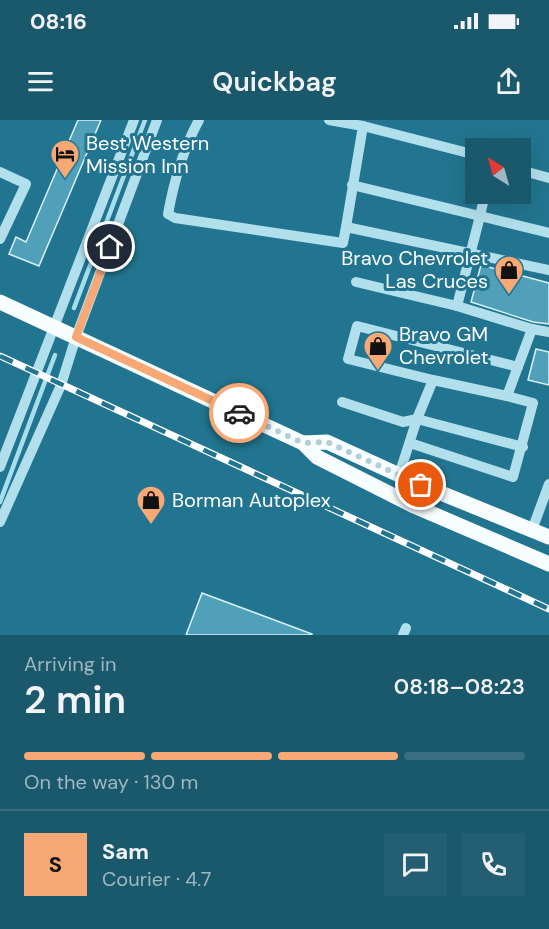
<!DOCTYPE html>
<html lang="en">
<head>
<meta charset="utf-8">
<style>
	body { margin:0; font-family:"DM Sans",sans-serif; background:#235e72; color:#f1f3f6; height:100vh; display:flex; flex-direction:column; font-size:22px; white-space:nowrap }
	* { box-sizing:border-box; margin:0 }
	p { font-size:20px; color:#9fb8c2 }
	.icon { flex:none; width:33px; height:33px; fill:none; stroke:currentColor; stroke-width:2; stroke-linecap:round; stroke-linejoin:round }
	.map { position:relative; height:515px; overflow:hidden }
	.sheet { display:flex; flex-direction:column; background:#1a586c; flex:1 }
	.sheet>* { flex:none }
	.needle { width:39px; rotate:323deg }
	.fabs { position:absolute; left:465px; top:18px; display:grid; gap:12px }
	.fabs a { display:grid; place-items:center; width:66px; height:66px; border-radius:0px; background:#1a586c; box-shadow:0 6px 24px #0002; font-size:30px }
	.pin { position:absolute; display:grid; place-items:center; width:51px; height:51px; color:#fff; margin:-26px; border:3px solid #fff; border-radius:50%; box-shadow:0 2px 6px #0007 }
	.courier { position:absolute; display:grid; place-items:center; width:60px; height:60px; margin:-30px; border:4px solid #f8a874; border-radius:50%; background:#fff; color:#222; box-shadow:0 2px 8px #0007 }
	.summary em { font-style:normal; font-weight:600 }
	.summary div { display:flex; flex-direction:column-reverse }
	.summary { display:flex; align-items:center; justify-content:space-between; height:102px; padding:0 24px }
	h1 { font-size:39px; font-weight:600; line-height:45px }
	.bar { display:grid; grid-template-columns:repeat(4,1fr); gap:9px 6px; align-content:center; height:72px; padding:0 24px }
	.bar i { height:8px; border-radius:4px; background:#386e7f }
	.bar .on { background:#f8a874 }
	.bar p { grid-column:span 4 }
	.line { display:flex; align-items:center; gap:15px; padding:0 24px; border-top:2px solid #386e7f }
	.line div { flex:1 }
	.round { display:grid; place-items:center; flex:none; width:63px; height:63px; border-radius:0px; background:#235e72 }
	.status { display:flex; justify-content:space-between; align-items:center; height:42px; padding:0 30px; background:#1a586c; direction:ltr }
	.status svg { height:16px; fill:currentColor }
	header { display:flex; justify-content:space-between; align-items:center; height:78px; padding:0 24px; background:#1a586c; font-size:27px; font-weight:600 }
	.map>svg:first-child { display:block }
</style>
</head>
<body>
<div class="status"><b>08:16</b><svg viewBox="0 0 49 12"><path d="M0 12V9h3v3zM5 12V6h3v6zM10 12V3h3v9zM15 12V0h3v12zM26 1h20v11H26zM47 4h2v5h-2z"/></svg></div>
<header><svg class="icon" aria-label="menu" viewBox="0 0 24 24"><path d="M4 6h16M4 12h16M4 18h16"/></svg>Quickbag<svg class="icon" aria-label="share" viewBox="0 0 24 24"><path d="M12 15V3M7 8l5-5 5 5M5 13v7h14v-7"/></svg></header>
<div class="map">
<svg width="549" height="515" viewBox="0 0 549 515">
	<rect width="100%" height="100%" fill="#227590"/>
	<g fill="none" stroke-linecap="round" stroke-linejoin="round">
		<g stroke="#a6deee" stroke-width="4.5">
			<path d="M 74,188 L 145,0"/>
			<path d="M 0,382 L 55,235"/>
		</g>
	</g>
	<g fill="#4fa0b8" stroke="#d8f1f9" stroke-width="1.5">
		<path d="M 78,0 L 101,0 L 39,146 L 9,134 L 16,117 L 26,122 Z"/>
		<path d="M 481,145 L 549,163 L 549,204 L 533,202 L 471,182 Z"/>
		<path d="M 536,229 L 549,232 L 549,265 L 528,260 Z"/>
		<path d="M 202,473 L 312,514 L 312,515 L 186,515 Z"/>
	</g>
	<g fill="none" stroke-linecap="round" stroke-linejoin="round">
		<g stroke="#b2dfec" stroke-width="10">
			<path d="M 199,0 C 183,29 174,61 168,94 L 175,98 L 343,123 L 346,107 L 549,150"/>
			<path d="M 329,0 L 363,6 L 476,35"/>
			<path d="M 520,50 L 549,58"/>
			<path d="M 0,52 L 26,64 L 0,119"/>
			<path d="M 352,65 L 480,96 L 485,74"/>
			<path d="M 346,107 L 363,6"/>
			<path d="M 356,162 L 457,186"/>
			<path d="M 532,209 L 549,212"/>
			<path d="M 433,260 L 348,239 L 357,206 L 518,247"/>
			<path d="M 342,282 L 403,302 L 417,299 L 523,327"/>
			<path d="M 410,323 L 513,357 L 533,283 L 507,276"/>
			<path d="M 0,347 L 134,0"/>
			<path d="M 399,355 L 417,299 L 433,260 L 507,276 L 532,209 L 457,186 L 480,96 L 549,113"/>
			<path d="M 0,402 L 61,265 L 76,217 L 157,0"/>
			<path d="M 532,410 L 549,364"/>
			<path d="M 403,515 L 406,508"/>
		</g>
		<g stroke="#f8fdff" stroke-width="15">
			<path d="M 0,182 L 303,323 L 317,337 L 412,385 L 549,444"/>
			<path d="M 303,323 L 327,322 L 421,365 L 549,417"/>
		</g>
		<g stroke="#fff" stroke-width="7">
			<path id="rail" d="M 0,236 L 549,489"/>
		</g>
		<use href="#rail" stroke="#227590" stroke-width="4.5" stroke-dasharray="14" stroke-linecap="butt"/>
	</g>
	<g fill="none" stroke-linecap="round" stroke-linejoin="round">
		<path stroke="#b2cfd8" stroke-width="6" stroke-dasharray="0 10.8" d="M 239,293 L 303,323 L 327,322 L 421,365"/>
		<path stroke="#f8a874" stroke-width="8" d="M 110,127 L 76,217 L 239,293"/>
	</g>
	<defs>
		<g id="hotel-pin" transform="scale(1.5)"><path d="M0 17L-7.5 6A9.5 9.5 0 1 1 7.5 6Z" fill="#f8a874" stroke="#227590"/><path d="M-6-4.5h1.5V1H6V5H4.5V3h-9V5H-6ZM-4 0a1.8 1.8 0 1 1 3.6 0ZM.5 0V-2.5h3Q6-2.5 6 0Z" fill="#111"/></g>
		<g id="shop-pin" transform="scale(1.5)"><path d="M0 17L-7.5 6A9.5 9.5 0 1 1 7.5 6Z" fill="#f8a874" stroke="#227590"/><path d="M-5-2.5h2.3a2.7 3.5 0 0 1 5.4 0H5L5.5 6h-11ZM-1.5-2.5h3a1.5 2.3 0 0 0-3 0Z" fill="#111"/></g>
	</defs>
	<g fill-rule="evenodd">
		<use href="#hotel-pin" x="65" y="34"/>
		<use href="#shop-pin" x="509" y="150"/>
		<use href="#shop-pin" x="378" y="226"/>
		<use href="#shop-pin" x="151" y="380"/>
	</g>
	<g text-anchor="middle" stroke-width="6" stroke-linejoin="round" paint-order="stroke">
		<g font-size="20" fill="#fff" stroke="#227590" text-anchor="start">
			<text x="86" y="30">Best Western<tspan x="86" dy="23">Mission Inn</tspan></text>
			<text x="488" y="145" text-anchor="end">Bravo Chevrolet<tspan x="488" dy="23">Las Cruces</tspan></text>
			<text x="399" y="221">Bravo GM<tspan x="399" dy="23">Chevrolet</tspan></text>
			<text x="172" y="387">Borman Autoplex</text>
		</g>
	</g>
</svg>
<div class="fabs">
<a><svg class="needle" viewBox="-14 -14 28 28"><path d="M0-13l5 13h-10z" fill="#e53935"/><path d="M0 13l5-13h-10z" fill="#9fb8c2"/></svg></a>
</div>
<div class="pin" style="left:421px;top:365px;background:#ea580c"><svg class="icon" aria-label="bag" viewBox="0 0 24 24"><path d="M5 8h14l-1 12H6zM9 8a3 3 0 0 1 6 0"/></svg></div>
<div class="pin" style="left:110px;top:127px;background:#1f2937"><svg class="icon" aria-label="home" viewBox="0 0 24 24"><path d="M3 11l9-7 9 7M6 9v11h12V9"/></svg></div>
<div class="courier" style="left:239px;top:293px"><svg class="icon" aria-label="car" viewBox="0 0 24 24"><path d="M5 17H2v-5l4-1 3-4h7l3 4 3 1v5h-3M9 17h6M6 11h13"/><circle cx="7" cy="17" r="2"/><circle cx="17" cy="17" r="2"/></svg></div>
</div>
<section class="sheet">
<div class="summary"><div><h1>2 min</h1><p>Arriving in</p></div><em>08:18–08:23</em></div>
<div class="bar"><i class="on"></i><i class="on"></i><i class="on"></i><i></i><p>On the way · 130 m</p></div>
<div class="line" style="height:108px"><b class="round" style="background:#f8a874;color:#111">S</b><div><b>Sam</b><p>Courier · 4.7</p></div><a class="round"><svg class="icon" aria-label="chat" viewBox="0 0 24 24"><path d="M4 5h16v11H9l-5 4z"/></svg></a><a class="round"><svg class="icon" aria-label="phone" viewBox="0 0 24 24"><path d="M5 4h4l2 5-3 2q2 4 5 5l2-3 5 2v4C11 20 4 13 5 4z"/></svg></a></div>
</section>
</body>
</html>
